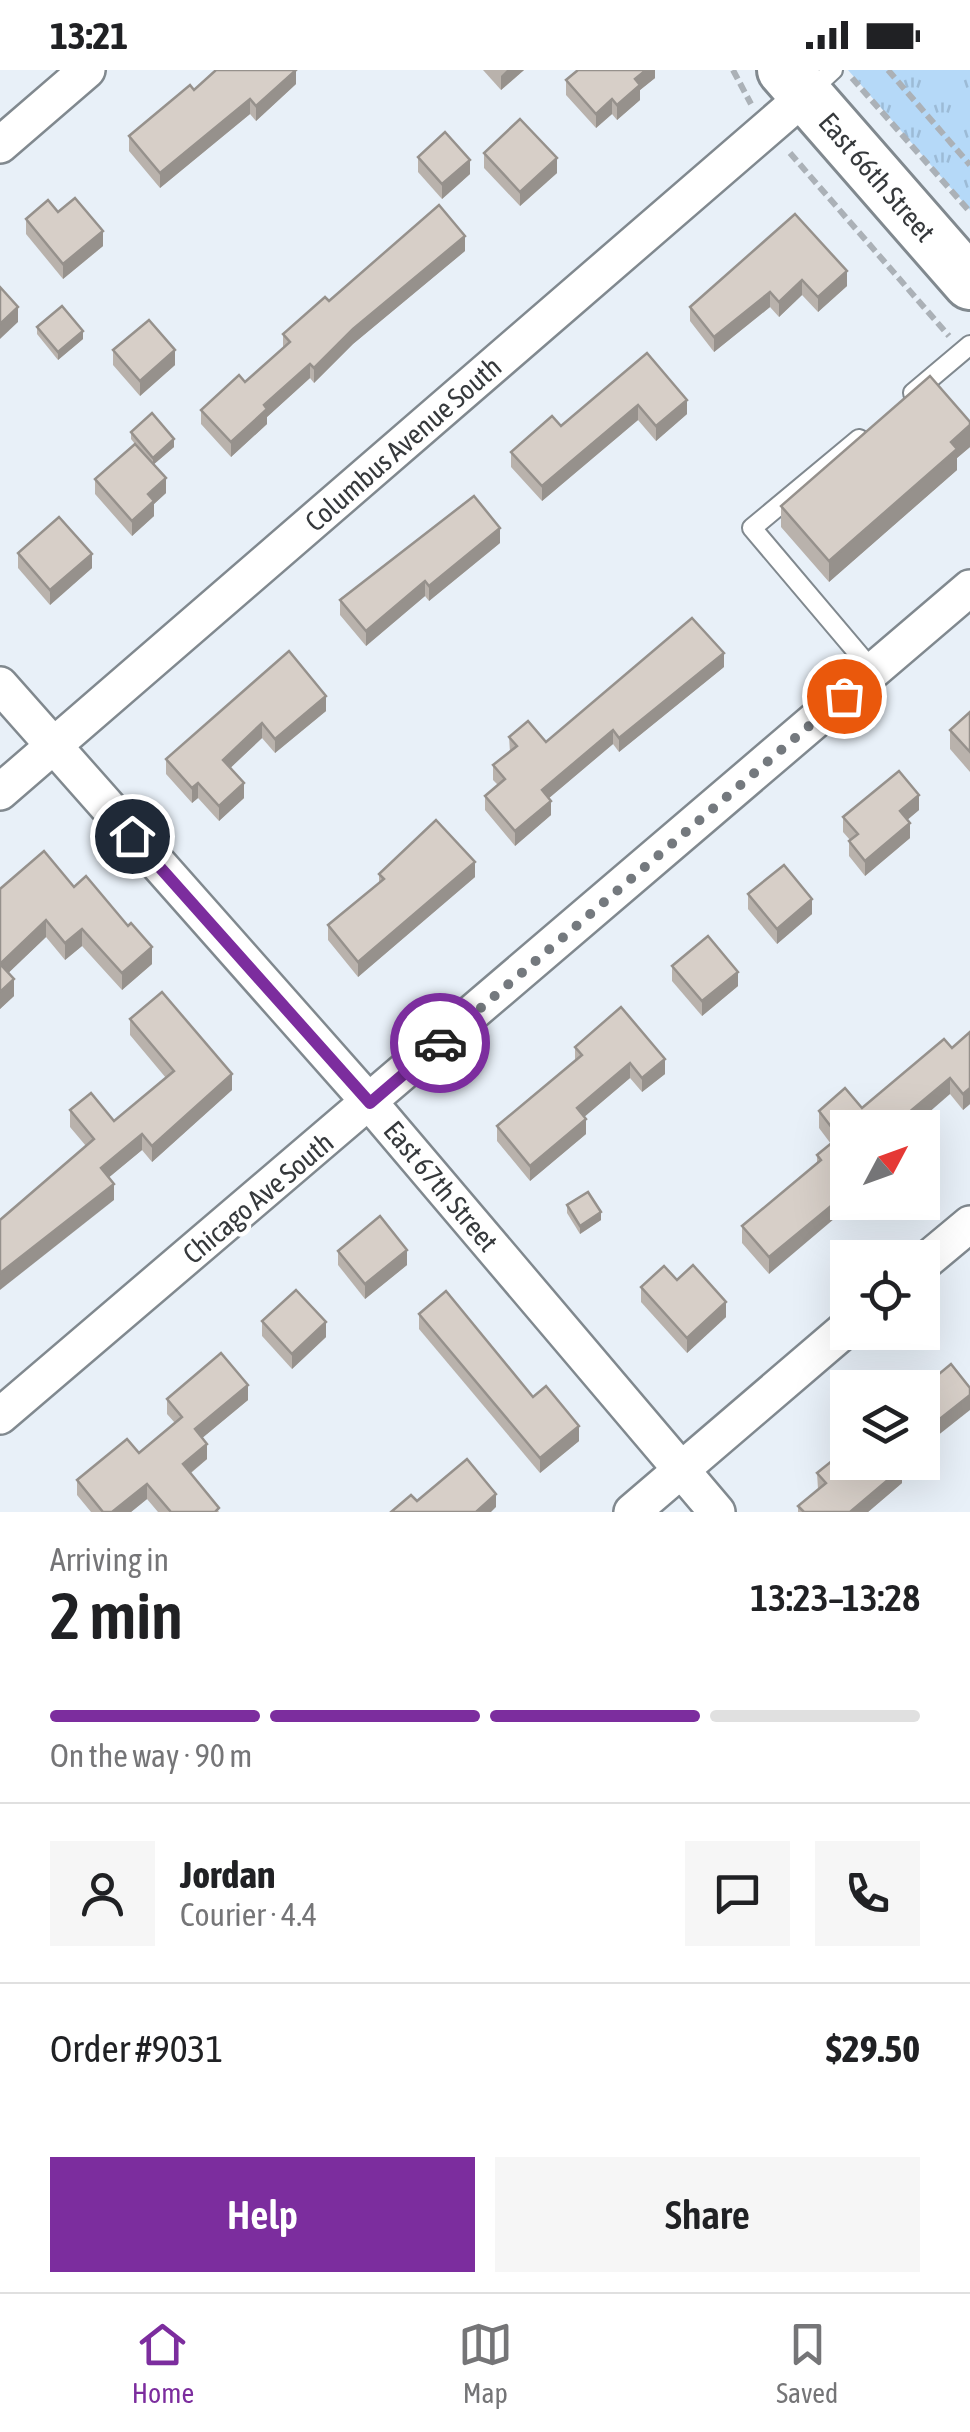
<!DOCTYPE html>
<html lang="en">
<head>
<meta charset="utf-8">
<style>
	body { margin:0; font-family:"Asap Condensed",sans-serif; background:#f6f6f6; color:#202124; height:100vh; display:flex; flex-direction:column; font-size:38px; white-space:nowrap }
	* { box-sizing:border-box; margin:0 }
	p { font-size:32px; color:#757577 }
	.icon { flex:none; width:55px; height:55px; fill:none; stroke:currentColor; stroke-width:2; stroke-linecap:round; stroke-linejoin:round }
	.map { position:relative; height:1442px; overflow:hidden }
	.sheet { display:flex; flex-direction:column; background:#fff; flex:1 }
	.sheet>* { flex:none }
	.needle { width:65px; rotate:49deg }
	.tools { position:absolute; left:830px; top:1040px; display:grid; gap:20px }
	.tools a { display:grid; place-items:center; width:110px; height:110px; border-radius:0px; background:#fff; box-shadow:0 10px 40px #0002; font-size:50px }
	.pin { position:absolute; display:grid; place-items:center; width:85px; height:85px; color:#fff; margin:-42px; border:5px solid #fff; border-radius:50%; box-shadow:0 2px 10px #0007 }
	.courier { position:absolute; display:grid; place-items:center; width:100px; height:100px; margin:-50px; border:8px solid #7c2d9e; border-radius:50%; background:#fff; color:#222; box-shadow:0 2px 12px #0007 }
	.headline em { font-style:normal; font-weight:600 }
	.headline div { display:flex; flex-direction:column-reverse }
	.headline { display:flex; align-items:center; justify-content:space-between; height:170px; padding:0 50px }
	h1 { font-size:65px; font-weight:600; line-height:75px }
	.bar { display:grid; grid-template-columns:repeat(4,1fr); gap:15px 10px; align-content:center; height:120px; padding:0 50px }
	.bar i { height:12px; border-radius:8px; background:#e0e0e0 }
	.bar .active { background:#7c2d9e }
	.bar p { grid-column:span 4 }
	.line { display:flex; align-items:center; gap:25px; padding:0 50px; border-top:2px solid #e0e0e0 }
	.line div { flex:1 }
	.round { display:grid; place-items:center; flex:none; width:105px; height:105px; border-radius:0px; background:#f6f6f6 }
	.cta { display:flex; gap:20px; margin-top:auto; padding:20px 50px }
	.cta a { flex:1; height:115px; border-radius:0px; background:#7c2d9e; color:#fff; font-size:40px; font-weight:600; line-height:115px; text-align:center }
	.cta a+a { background:#f6f6f6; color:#202124 }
	.status { display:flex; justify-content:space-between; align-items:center; height:70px; padding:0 50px; background:#fff; direction:ltr }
	.status svg { height:28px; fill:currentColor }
	.tab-bar { display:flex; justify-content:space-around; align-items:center; height:140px; border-top:2px solid #e0e0e0; background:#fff; font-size:28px; color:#757577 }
	.tab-bar a { display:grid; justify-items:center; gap:5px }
	.tab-bar .active { color:#7c2d9e }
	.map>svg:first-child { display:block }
</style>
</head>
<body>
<div class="status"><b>13:21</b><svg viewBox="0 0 49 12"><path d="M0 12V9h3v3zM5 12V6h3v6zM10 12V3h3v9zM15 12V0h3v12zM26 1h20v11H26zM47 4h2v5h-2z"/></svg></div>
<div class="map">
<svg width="970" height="1442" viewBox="0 0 970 1442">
	<defs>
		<pattern id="park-tufts" width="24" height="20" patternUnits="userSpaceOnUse" patternTransform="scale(2.5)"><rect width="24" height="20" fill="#b5d9f8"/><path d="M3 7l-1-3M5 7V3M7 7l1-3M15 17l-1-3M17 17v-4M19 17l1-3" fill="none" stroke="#9cbbd6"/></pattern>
	</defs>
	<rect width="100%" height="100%" fill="#e8f0f8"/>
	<path fill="url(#park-tufts)" d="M 848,0 L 970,0 L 970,140 Z"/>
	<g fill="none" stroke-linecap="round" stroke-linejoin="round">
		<g stroke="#81898f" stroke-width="22">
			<g id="lane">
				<path d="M 808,23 L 833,0"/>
				<path d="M 913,323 L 970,275"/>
				<path d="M 859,369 L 752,458 L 873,601"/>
			</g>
		</g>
		<g stroke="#81898f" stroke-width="40">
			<g id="street">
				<path d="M 0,75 L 87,0"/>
				<path d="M 0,615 L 370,1033 L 717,1442"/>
				<path d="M 0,722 L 806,25"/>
				<path d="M 922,1194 L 970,1154"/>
				<path d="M 0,1346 L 970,518"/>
				<path d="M 632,1442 L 848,1257"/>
			</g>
		</g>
		<g stroke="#81898f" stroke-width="58">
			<path id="secondary" d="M 784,0 L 970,213"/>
		</g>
		<g stroke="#abb1b7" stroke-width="6" stroke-dasharray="10 5" stroke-linecap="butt">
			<path d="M 733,0 L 751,34"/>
			<path d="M 888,0 L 970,95"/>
			<path d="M 852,8 L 970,142"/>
			<path d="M 790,83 L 949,266"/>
		</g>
		<use href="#lane" stroke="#fff" stroke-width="18"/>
		<use href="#street" stroke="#fff" stroke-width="35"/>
		<use href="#secondary" stroke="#fff" stroke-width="52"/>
	</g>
	<g fill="#b9b2ac">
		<path d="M 483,0 L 524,0 L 501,20 Z"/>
		<path d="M 655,0 L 655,8 L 640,20 L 640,30 L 617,50 L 612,44 L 596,58 L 566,25 L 566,10 Z"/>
		<path d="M 296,14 L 256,51 L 250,44 L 160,118 L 129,81 L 129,66 L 194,20 Z"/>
		<path d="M 484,83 L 557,103 L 520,136 L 484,98 Z"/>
		<path d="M 418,87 L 470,104 L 442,129 L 418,102 Z"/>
		<path d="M 58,142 L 103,176 L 63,209 L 26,164 L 26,149 Z"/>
		<path d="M 795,144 L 847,216 L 818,242 L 802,225 L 779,247 L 770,237 L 714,282 L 690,251 L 690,237 Z"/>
		<path d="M 465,181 L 353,274 L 314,313 L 310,308 L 267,347 L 267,354 L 231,387 L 201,354 L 201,340 L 245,312 L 283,279 L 283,264 L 329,231 Z"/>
		<path d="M 37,257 L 83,269 L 58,290 L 37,264 Z"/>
		<path d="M 113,280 L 175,295 L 140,326 L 113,295 Z"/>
		<path d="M 647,283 L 687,344 L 656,371 L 638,350 L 542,431 L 511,397 L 511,382 L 561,356 Z"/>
		<path d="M 970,352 L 970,377 L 957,388 L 957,400 L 829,512 L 781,457 L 781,436 Z"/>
		<path d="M 131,362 L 174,377 L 154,394 L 166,423 L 154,434 L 154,446 L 132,466 L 95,424 L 95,409 L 135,374 L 131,369 Z"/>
		<path d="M 500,473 L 429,531 L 425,526 L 366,576 L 340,545 L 340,530 Z"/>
		<path d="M 18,483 L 92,498 L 50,535 L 18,498 Z"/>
		<path d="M 289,581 L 326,641 L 275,683 L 262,668 L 230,698 L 244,728 L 219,751 L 198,728 L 192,733 L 166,704 L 166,689 Z"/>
		<path d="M 724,597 L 619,682 L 613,674 L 549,728 L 551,745 L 515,776 L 485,740 L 485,726 L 498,715 L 493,710 L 493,695 L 510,682 L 509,667 L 546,672 Z"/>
		<path d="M 970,642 L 970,702 L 950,679 L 950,660 Z"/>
		<path d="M 919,740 L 907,750 L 910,768 L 865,806 L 849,786 L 849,771 L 850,770 L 843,762 L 843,747 Z"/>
		<path d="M 379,804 L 475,807 L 358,907 L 328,870 L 328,855 L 379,813 Z"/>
		<path d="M 74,817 L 128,856 L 152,894 L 122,920 L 82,876 L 65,890 L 46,867 L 8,903 L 14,926 L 0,939 L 0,819 Z"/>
		<path d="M 748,824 L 812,844 L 777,874 L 748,839 Z"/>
		<path d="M 672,896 L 738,916 L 702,946 L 672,911 Z"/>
		<path d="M 130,949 L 232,1020 L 152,1092 L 142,1080 L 109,1107 L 114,1130 L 86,1076 L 70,1057 L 70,1040 L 114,1051 L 166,1008 L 130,965 Z"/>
		<path d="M 970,962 L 970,1034 L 963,1040 L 950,1024 L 848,1058 L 769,1204 L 742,1173 L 742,1156 L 817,1093 L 817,1085 L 831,1074 L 819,1058 L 819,1041 L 862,1038 L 952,978 Z"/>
		<path d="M 575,977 L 665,1004 L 642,1022 L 630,1008 L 584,1047 L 586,1064 L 530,1111 L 497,1071 L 497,1056 L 575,991 Z"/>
		<path d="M 567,1135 L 601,1150 L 580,1164 L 567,1143 Z"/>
		<path d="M 338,1181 L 407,1195 L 365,1229 L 338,1195 Z"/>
		<path d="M 677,1210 L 726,1247 L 687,1283 L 641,1232 L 641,1217 Z"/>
		<path d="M 419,1244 L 579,1371 L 540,1403 L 419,1259 Z"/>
		<path d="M 262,1251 L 326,1267 L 292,1299 L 262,1266 Z"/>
		<path d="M 167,1329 L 248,1330 L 202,1368 L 207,1389 L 191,1403 L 219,1442 L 158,1442 L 147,1429 L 131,1442 L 91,1442 L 77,1425 L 77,1410 L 139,1383 L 175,1353 L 167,1344 Z"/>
		<path d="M 900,1396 L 902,1413 L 868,1442 L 798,1442 L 798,1436 L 818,1419 L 817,1403 Z"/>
	</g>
	<g fill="#96918c">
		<path d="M 296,0 L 296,14 L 256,51 L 256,36 Z"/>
		<path d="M 507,0 L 524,0 L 501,20 L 501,6 Z"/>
		<path d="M 646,0 L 655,0 L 655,8 L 640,20 L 640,30 L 617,50 L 617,35 L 635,9 Z"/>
		<path d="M 250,29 L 250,44 L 160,118 L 160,103 Z"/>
		<path d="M 612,29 L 612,44 L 596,58 L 596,44 Z"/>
		<path d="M 557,88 L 557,103 L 520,136 L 520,122 Z"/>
		<path d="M 470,90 L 470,104 L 442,129 L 442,114 Z"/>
		<path d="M 103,161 L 103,176 L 63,209 L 63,194 Z"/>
		<path d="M 465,166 L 465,181 L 353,274 L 314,313 L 314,298 L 353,259 Z"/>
		<path d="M 847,201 L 847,216 L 818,242 L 818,227 Z"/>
		<path d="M 802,210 L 802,225 L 779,247 L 779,232 Z"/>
		<path d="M 770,222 L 770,237 L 714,282 L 714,267 Z"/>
		<path d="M 18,237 L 18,252 L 0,269 L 0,254 Z"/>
		<path d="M 83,261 L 83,269 L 58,290 L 58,282 Z"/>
		<path d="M 175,280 L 175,295 L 140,326 L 140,311 Z"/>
		<path d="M 310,294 L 310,308 L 267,347 L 267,354 L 231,387 L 231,372 L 264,335 Z"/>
		<path d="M 687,330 L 687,344 L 656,371 L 656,356 Z"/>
		<path d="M 638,335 L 638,350 L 542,431 L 542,416 Z"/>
		<path d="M 970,355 L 970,377 L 957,388 L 957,400 L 829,512 L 829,491 Z"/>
		<path d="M 174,369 L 174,377 L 153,395 L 153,388 Z"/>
		<path d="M 166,408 L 166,423 L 154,434 L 154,446 L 132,466 L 132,451 L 148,424 Z"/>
		<path d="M 500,458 L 500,473 L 429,531 L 429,516 Z"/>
		<path d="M 92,484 L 92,498 L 50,535 L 50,520 Z"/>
		<path d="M 425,511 L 425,526 L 366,576 L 366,561 Z"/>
		<path d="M 724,583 L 724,597 L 619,682 L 619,668 Z"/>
		<path d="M 326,626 L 326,641 L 275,683 L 275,669 Z"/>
		<path d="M 262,653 L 262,668 L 223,705 L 223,690 Z"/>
		<path d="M 613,660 L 613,674 L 542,734 L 542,720 Z"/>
		<path d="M 198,713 L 198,728 L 192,733 L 192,718 Z"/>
		<path d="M 244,713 L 244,728 L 219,751 L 219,736 Z"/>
		<path d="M 919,725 L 919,740 L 900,756 L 900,741 Z"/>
		<path d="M 551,731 L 551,745 L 515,776 L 515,761 Z"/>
		<path d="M 910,753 L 910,768 L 865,806 L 865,791 Z"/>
		<path d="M 475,792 L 475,807 L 358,907 L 358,892 Z"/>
		<path d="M 812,829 L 812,844 L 777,874 L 777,859 Z"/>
		<path d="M 46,850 L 46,867 L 0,911 L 0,894 Z"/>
		<path d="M 82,859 L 82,876 L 65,890 L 65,873 Z"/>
		<path d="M 152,877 L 152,894 L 122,920 L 122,903 Z"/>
		<path d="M 738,902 L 738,916 L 702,946 L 702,931 Z"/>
		<path d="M 14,909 L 14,926 L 0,939 L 0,922 Z"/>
		<path d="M 665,989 L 665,1004 L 642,1022 L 642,1008 Z"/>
		<path d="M 630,993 L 630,1008 L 577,1053 L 577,1038 Z"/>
		<path d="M 232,1004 L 232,1020 L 152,1092 L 152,1076 Z"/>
		<path d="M 950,1008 L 950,1024 L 911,1058 L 901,1058 L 901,1049 Z"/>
		<path d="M 970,1018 L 970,1034 L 963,1040 L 963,1024 Z"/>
		<path d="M 586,1049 L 586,1064 L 530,1111 L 530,1096 Z"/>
		<path d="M 142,1064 L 142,1080 L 101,1114 L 101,1098 Z"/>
		<path d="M 114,1114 L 114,1130 L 0,1220 L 0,1203 Z"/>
		<path d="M 848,1122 L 848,1132 L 854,1132 L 769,1204 L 769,1187 Z"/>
		<path d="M 601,1142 L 601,1150 L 580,1164 L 580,1156 Z"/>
		<path d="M 407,1180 L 407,1195 L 365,1229 L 365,1214 Z"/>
		<path d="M 726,1232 L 726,1247 L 687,1283 L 687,1268 Z"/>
		<path d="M 326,1252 L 326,1267 L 292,1299 L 292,1284 Z"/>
		<path d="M 248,1315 L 248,1330 L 195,1374 L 195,1359 Z"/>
		<path d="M 970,1325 L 970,1340 L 922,1378 L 922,1363 Z"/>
		<path d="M 579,1356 L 579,1371 L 540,1403 L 540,1388 Z"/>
		<path d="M 207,1374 L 207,1389 L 183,1409 L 183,1394 Z"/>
		<path d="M 902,1398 L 902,1413 L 868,1442 L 850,1442 Z"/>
		<path d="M 147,1414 L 147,1429 L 131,1442 L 112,1442 Z"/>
		<path d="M 496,1424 L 496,1437 L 491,1442 L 476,1442 Z"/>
	</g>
	<g fill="#d7cfc8" stroke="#96918c" stroke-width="2.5">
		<path d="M 216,0 L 296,0 L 256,36 L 250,29 L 160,103 L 129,66 L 190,15 L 194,20 Z"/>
		<path d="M 578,0 L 646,0 L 635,9 L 640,15 L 617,35 L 612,29 L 596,44 L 566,10 Z"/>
		<path d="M 520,49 L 557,88 L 520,122 L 484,83 Z"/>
		<path d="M 445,62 L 470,90 L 442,114 L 418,87 Z"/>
		<path d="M 75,128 L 103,161 L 63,194 L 26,149 L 48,130 L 58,142 Z"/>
		<path d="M 439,135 L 465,166 L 353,259 L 314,298 L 310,294 L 264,335 L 267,339 L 231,372 L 201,340 L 239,305 L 245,312 L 290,272 L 283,264 L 325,227 L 329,231 Z"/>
		<path d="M 795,144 L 847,201 L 818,227 L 802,210 L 779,232 L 770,222 L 714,267 L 690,237 Z"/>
		<path d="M 0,217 L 18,237 L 0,254 Z"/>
		<path d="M 62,236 L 83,261 L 58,282 L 37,257 Z"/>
		<path d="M 149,250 L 175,280 L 140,311 L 113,280 Z"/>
		<path d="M 647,283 L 687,330 L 656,356 L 638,335 L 542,416 L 511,382 L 552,346 L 561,356 Z"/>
		<path d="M 930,306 L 970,352 L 970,355 L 951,372 L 957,379 L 829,491 L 781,436 Z"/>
		<path d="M 152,343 L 174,369 L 153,388 L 131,362 Z"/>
		<path d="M 135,374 L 166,408 L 148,424 L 154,431 L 132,451 L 95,409 Z"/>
		<path d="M 474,426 L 500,458 L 429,516 L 425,511 L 366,561 L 340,530 Z"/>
		<path d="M 59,447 L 92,484 L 50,520 L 18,483 Z"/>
		<path d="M 692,548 L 724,583 L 619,668 L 613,660 L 542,720 L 551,731 L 515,761 L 485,726 L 505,709 L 493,695 L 517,676 L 509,667 L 528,651 L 546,672 Z"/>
		<path d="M 289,581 L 326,626 L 275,669 L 262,653 L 223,690 L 244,713 L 219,736 L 198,713 L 192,718 L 166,689 Z"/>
		<path d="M 970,642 L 970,682 L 950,660 Z"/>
		<path d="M 899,701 L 919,725 L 900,741 L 910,753 L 865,791 L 849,771 L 858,764 L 843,747 Z"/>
		<path d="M 436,750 L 475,792 L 358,892 L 328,855 L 384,809 L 379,804 Z"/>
		<path d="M 44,781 L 74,817 L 86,806 L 128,856 L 131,853 L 152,877 L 122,903 L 82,859 L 65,873 L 46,850 L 0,894 L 0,819 Z"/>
		<path d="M 784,795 L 812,829 L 777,859 L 748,824 Z"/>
		<path d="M 708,866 L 738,902 L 702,931 L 672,896 Z"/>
		<path d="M 0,894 L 14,909 L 0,922 Z"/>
		<path d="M 162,922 L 232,1004 L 152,1076 L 142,1064 L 101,1098 L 114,1114 L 0,1203 L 0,1150 L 94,1069 L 70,1040 L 91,1023 L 114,1051 L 174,1001 L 130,949 Z"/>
		<path d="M 621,937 L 665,989 L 642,1008 L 630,993 L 577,1038 L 586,1049 L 530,1096 L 497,1056 L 582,985 L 575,977 Z"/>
		<path d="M 970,962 L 970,1018 L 963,1024 L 950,1008 L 901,1049 L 908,1058 L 848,1058 L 848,1122 L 769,1187 L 742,1156 L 821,1090 L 817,1085 L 839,1067 L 819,1041 L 845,1018 L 862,1038 L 944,969 L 952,978 Z"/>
		<path d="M 588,1122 L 601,1142 L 580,1156 L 567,1135 Z"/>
		<path d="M 380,1146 L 407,1180 L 365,1214 L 338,1181 Z"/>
		<path d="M 693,1195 L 726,1232 L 687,1268 L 641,1217 L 664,1196 L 677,1210 Z"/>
		<path d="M 296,1220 L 326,1252 L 292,1284 L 262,1251 Z"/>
		<path d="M 446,1221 L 533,1327 L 546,1316 L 579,1356 L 540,1388 L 419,1244 Z"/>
		<path d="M 221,1283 L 248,1315 L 195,1359 L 207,1374 L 183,1394 L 219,1438 L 215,1442 L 171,1442 L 147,1414 L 112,1442 L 103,1442 L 77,1410 L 127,1369 L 139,1383 L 182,1347 L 167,1329 Z"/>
		<path d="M 951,1294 L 970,1318 L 970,1325 L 922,1363 L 922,1318 Z"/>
		<path d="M 848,1378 L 848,1392 L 898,1392 L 902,1398 L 850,1442 L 804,1442 L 798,1436 L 826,1413 L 817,1403 Z"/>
		<path d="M 467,1389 L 496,1424 L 476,1442 L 391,1442 L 411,1425 L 417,1431 Z"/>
	</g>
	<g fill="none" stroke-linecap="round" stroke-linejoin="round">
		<path stroke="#74797e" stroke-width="10" stroke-dasharray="0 18" d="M 440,973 L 844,626"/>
		<path stroke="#7c2d9e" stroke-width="12" d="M 132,766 L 370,1033 L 440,973"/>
	</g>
	<g text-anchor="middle" stroke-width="9" stroke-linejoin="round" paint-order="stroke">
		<g font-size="28" fill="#36393c" stroke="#fff">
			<text transform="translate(877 107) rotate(49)" y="10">East 66th Street</text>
			<text transform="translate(403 374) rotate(-41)" y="10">Columbus Avenue South</text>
			<text transform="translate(441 1116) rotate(50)" y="10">East 67th Street</text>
			<text transform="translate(258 1128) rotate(-40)" y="10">Chicago Ave South</text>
		</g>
	</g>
</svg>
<div class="tools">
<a><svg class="needle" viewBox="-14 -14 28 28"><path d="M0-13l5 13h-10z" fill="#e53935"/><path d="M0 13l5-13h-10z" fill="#757577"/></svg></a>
<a><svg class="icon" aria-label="locate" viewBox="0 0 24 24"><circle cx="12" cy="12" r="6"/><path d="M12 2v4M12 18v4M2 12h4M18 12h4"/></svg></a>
<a><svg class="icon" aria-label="layers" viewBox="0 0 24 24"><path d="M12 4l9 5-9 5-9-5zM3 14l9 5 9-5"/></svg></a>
</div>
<div class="pin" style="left:844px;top:626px;background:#ea580c"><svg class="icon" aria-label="bag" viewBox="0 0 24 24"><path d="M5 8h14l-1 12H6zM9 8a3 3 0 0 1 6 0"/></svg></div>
<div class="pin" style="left:132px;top:766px;background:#1f2937"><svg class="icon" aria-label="home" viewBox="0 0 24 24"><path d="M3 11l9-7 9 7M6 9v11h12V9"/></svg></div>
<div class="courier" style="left:440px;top:973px"><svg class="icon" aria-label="car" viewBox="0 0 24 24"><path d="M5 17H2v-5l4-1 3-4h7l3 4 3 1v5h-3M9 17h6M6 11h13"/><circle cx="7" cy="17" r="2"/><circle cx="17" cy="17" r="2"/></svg></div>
</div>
<section class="sheet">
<div class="headline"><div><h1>2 min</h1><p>Arriving in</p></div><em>13:23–13:28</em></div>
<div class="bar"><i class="active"></i><i class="active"></i><i class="active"></i><i></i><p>On the way · 90 m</p></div>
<div class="line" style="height:180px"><a class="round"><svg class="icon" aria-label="person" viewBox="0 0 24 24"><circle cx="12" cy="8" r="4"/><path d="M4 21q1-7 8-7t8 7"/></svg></a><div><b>Jordan</b><p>Courier · 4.4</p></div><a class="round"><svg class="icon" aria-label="chat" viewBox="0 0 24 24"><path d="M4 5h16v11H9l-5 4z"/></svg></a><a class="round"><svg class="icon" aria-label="phone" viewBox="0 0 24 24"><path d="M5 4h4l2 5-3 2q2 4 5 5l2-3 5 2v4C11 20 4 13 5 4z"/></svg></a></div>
<div class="line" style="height:130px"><div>Order #9031</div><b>$29.50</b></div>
<div class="cta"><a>Help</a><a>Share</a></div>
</section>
<nav class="tab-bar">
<a class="active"><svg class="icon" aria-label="home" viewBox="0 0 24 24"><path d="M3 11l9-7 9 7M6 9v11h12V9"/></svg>Home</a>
<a><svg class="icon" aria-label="map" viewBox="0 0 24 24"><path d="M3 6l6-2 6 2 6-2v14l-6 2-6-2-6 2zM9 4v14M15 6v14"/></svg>Map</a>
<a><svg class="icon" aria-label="saved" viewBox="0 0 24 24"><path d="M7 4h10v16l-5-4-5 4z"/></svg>Saved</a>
</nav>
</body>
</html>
